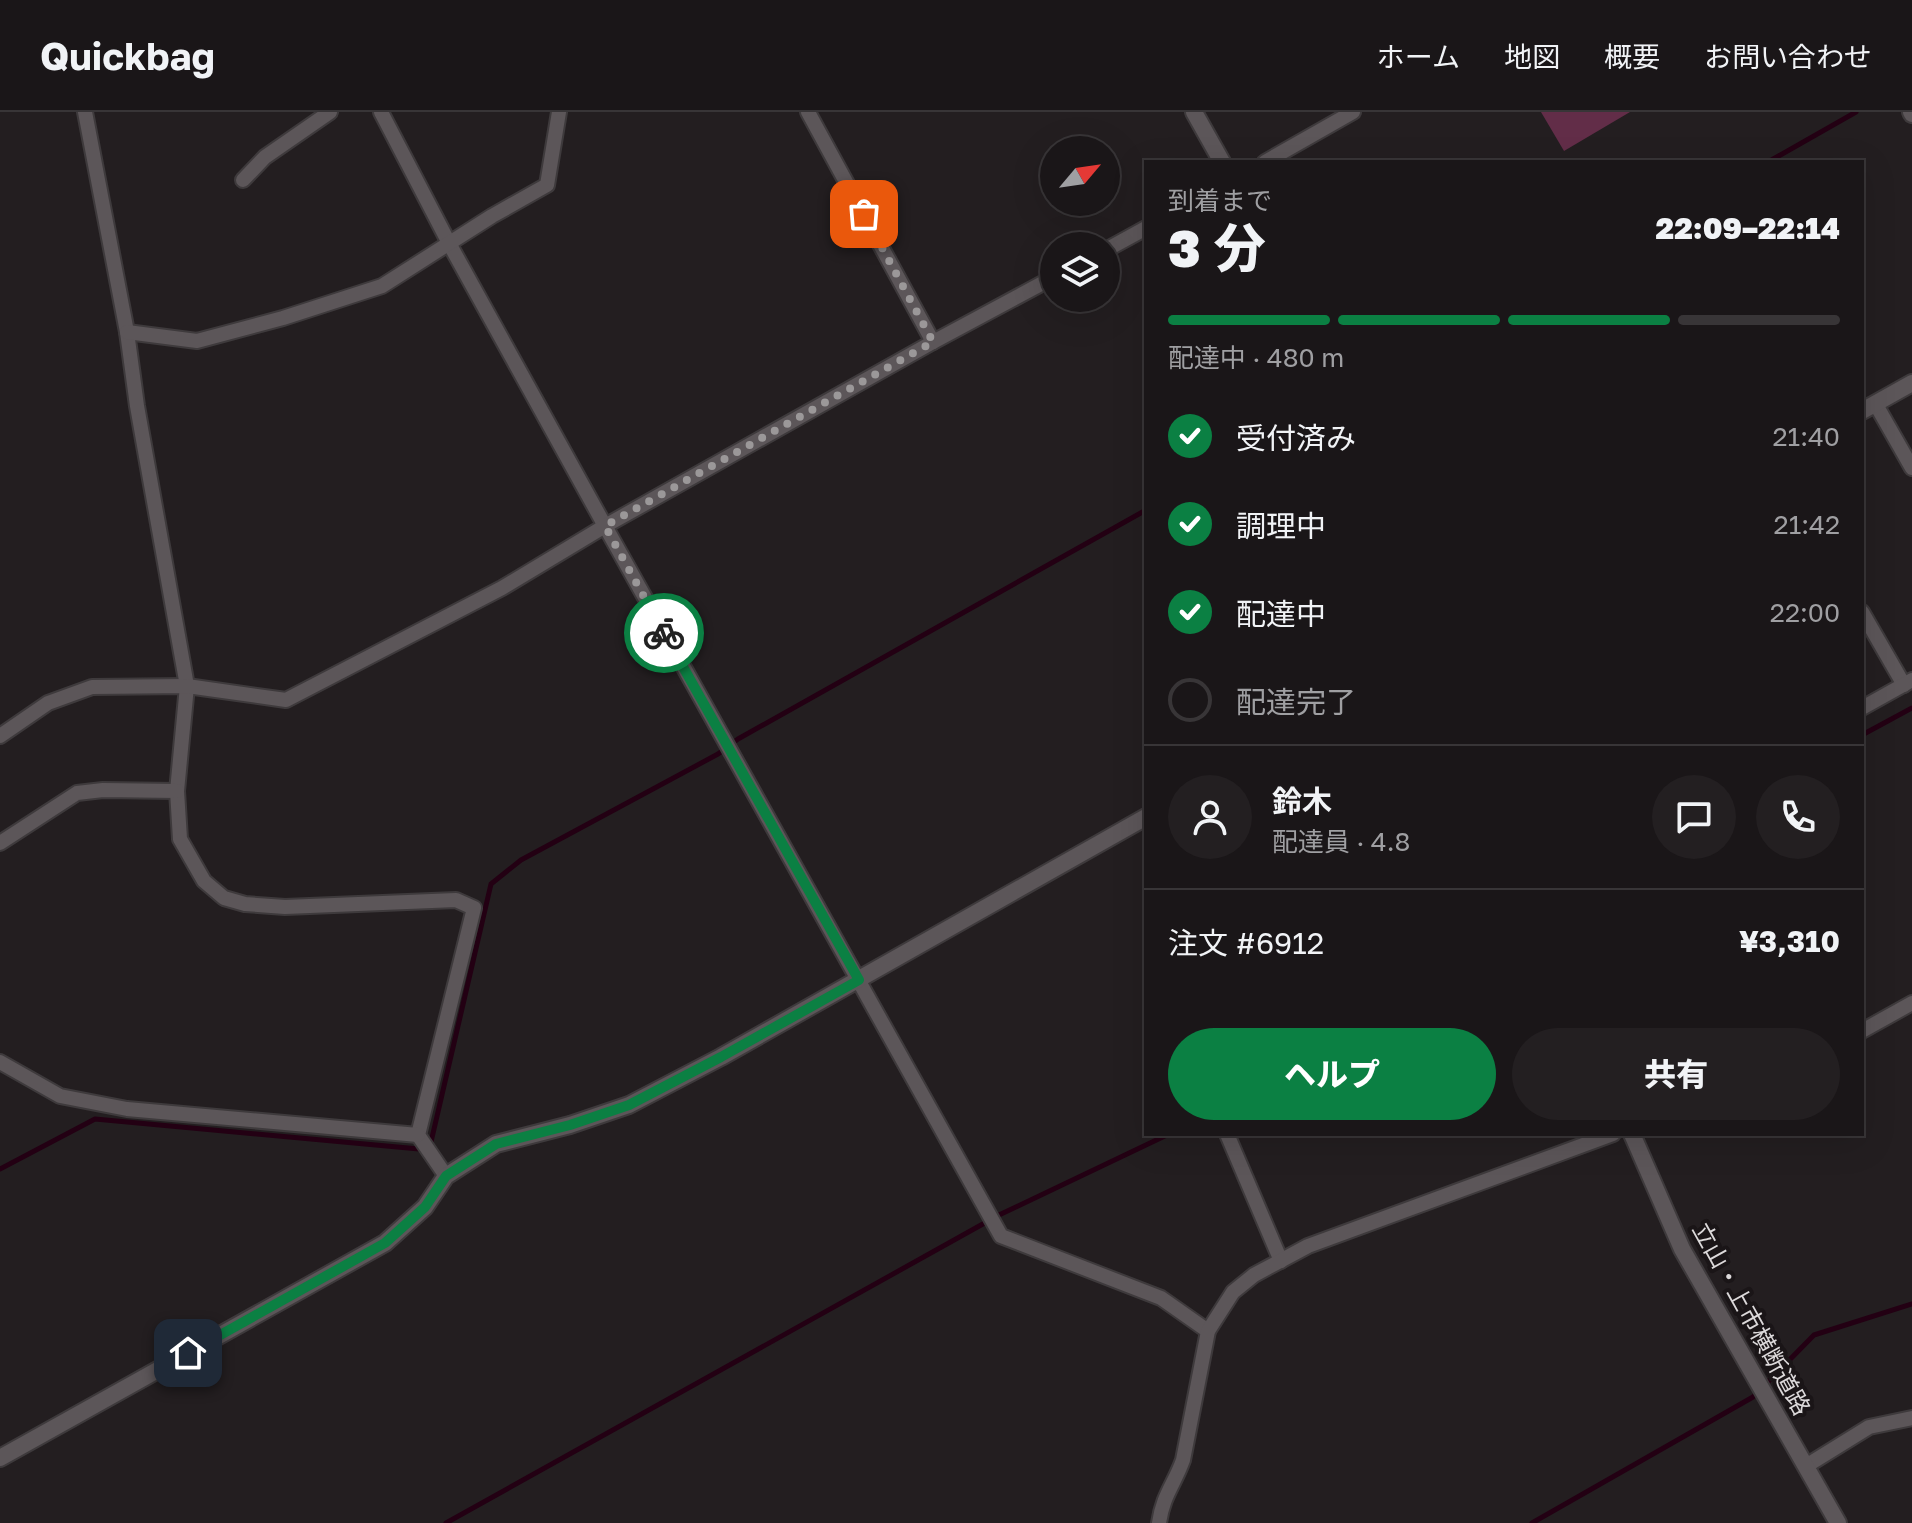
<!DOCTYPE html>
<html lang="ja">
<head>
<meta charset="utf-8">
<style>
	body { margin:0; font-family:"Golos Text","Noto Sans JP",sans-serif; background:#231f21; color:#f1f3f6; height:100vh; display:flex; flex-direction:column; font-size:30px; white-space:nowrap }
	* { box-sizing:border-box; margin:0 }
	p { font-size:26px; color:#9f9fa2 }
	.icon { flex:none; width:44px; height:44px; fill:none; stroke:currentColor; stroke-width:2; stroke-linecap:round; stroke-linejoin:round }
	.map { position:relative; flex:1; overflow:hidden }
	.details { position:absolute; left:1144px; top:48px; width:720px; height:976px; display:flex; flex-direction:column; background:#1a1618; border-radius:0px; box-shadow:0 8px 32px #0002,0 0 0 2px #383537 }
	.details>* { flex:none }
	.needle { width:52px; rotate:61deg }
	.tools { position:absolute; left:1040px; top:24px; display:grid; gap:16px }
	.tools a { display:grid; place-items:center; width:80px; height:80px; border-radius:50%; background:#1a1618; box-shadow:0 8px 32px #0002,0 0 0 2px #383537; font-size:40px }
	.pin { position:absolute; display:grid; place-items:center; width:68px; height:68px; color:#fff; margin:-34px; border-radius:16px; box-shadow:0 4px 12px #0006 }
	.courier { position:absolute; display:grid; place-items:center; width:80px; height:80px; margin:-40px; border:6px solid #0b8043; border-radius:50%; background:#fff; color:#222; box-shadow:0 2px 10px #0007 }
	.overview em { font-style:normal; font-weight:800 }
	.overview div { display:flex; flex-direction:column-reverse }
	.overview { display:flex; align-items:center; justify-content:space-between; height:136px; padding:0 24px }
	h1 { font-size:52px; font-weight:800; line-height:60px }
	.bar { display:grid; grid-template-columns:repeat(4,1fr); gap:12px 8px; align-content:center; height:96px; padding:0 24px }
	.bar i { height:10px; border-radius:6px; background:#383537 }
	.bar .current { background:#0b8043 }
	.bar p { grid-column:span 4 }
	.line { display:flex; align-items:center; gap:20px; padding:0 24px; border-top:2px solid #383537 }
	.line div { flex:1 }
	.round { display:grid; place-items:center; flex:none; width:84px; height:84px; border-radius:42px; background:#231f21 }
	ol { padding:0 24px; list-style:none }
	li { display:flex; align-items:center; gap:24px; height:88px }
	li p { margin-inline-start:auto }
	li .icon { padding:8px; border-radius:50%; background:#0b8043; color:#fff; stroke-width:4 }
	li:last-child { color:#9f9fa2 }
	li i { width:44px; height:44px; border:4px solid #383537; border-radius:50% }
	.cta { display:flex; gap:16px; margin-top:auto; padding:16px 24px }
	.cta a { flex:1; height:92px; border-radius:48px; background:#0b8043; color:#fff; font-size:32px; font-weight:800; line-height:92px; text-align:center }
	.cta a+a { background:#231f21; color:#f1f3f6 }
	header { display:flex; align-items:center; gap:48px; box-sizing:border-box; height:112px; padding:0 40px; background:#1a1618; border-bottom:2px solid #383537 }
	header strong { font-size:38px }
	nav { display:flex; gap:44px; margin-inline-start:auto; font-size:28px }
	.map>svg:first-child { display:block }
</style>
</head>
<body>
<header>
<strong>Quickbag</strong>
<nav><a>ホーム</a><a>地図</a><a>概要</a><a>お問い合わせ</a></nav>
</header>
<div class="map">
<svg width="1912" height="1411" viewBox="0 0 1912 1411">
	<rect width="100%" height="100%" fill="#231e20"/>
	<path fill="#622d48" d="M 1541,0 L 1630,0 L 1564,39 Z"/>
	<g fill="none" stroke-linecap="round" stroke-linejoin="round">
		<g stroke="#230013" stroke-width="5">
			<path d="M 1768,50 L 1856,0"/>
			<path d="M 1862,623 L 1912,596"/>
			<path d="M 0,1057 L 95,1007 L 419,1037 L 431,1030 L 491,772 L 521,748 L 718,642 L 738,627 L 1146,398"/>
			<path d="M 446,1411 L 999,1103 L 1169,1022"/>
			<path d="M 1532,1411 L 1753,1285 L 1814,1223 L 1912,1192"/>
		</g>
		<g stroke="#3e3a3c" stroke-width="18">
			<g id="minor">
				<path d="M 85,0 L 127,220 L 137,294 L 187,574 L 177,679 L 180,727 L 204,769 L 224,786 L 245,792 L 285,795 L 456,788 L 474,796 L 418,1023 L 446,1064"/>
				<path d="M 381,0 L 450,133 L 605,414 L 1001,1124 L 1161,1186 L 1208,1219"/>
				<path d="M 808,0 L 933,230"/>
				<path d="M 1265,50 L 1353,0"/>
				<path d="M 243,68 L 265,45 L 330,0"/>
				<path d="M 1106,138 L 1146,116"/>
				<path d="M 127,220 L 197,229 L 283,206 L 382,174 L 492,104 L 547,73 L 559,0"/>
				<path d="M 1875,291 L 1912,356"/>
				<path d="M 1862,500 L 1904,573"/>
				<path d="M 1862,596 L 1912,568"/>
				<path d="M 0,624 L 48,591 L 92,575 L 187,574 L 286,588 L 502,476 L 605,414 L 933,230 L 1054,165"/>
				<path d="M 0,731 L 77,681 L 103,678 L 177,679"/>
				<path d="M 1862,919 L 1912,891"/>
				<path d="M 0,950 L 60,984 L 127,997 L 418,1023"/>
				<path d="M 1227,1022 L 1281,1149"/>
				<path d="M 1806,1354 L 1869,1315 L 1912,1306"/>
				<path d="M 1159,1411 C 1163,1383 1174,1373 1183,1348 L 1208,1219 L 1233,1180 L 1254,1163 L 1308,1134 L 1613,1022"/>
			</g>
		</g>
		<g stroke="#3e3a3c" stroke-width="20">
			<g id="tertiary">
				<path d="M 1194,0 L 1222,50"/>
				<path d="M 1911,0 L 1912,2"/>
				<path d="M 1862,299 L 1912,271"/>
				<path d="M 1632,1022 L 1682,1137 L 1838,1411"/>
				<path d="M 0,1346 L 385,1131 L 425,1095 L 446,1064 L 496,1032 L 570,1013 L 629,993 L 721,945 L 1146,705"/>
			</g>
		</g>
		<use href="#minor" stroke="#5c5659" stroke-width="14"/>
		<use href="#tertiary" stroke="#5c5659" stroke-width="16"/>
	</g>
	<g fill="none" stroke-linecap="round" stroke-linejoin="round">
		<path stroke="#9b9899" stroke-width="8" stroke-dasharray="0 14.4" d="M 664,521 L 605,414 L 933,230 L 864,102"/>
		<path stroke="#0b8043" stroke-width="10" d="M 188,1241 L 385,1131 L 425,1095 L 446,1064 L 496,1032 L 570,1013 L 629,993 L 721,945 L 859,868 L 664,521"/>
	</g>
	<g text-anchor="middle" stroke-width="8" stroke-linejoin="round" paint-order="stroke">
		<g font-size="24" fill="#dcd9da" stroke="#1a1517">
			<text transform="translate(1751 1207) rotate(61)" y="8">立山・上市横断道路</text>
		</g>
	</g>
</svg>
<div class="tools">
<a><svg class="needle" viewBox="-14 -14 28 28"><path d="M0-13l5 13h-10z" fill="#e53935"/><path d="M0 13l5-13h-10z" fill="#9f9fa2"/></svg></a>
<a><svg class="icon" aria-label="layers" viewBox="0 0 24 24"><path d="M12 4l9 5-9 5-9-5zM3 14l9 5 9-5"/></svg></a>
</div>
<div class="pin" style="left:864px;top:102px;background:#ea580c"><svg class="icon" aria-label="bag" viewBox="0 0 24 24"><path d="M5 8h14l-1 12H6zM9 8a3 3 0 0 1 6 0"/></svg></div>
<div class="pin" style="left:188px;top:1241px;background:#1f2937"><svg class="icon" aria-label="home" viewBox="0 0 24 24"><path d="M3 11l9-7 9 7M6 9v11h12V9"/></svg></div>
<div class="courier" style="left:664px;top:521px"><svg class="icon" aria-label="bike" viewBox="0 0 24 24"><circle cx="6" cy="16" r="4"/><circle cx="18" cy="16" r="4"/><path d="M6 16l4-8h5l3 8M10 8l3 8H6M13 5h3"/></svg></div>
<section class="details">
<div class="overview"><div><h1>3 分</h1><p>到着まで</p></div><em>22:09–22:14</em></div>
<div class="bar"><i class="current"></i><i class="current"></i><i class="current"></i><i></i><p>配達中 · 480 m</p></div>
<ol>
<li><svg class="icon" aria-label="check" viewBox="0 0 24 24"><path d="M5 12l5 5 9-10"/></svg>受付済み<p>21:40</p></li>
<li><svg class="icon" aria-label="check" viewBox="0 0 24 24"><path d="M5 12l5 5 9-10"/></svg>調理中<p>21:42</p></li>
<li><svg class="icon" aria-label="check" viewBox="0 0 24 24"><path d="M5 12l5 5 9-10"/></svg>配達中<p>22:00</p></li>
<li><i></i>配達完了</li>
</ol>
<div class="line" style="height:144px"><a class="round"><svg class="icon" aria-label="person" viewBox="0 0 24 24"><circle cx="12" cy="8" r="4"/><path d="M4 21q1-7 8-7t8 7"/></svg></a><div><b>鈴木</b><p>配達員 · 4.8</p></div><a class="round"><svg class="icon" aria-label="chat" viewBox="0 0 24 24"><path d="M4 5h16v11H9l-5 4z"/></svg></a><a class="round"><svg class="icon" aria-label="phone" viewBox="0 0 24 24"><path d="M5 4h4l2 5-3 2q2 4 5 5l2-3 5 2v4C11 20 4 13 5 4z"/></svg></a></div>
<div class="line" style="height:104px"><div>注文 #6912</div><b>¥3,310</b></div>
<div class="cta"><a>ヘルプ</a><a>共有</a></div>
</section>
</div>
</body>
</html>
